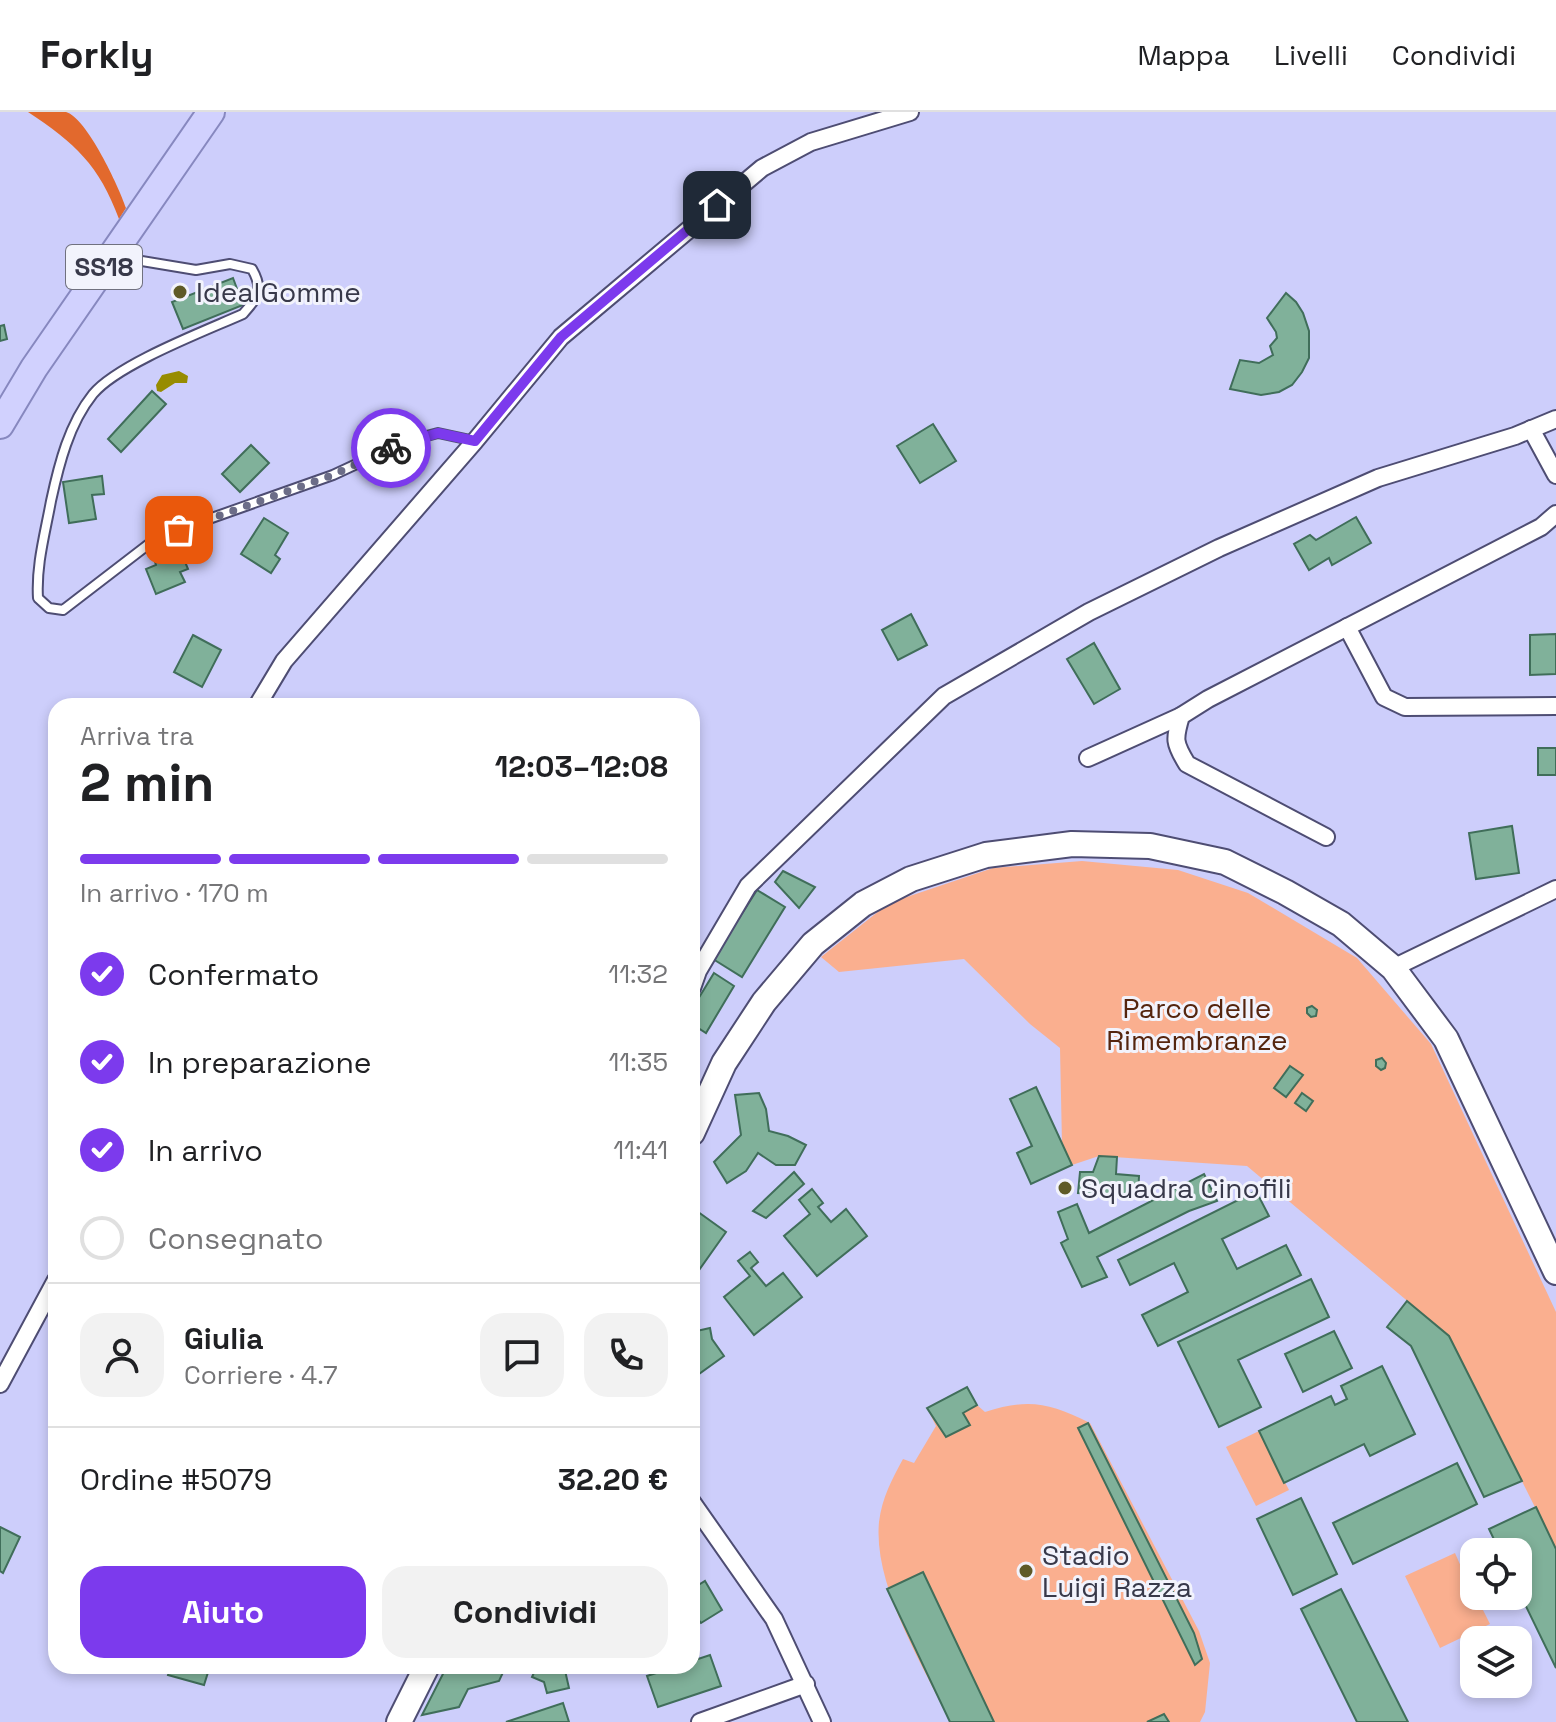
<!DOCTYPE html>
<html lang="it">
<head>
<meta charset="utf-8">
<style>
	body { margin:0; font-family:"Space Grotesk",sans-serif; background:#f2f2f2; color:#202124; height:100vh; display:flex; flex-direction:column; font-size:30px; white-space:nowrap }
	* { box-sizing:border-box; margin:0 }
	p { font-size:26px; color:#757577 }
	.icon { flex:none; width:44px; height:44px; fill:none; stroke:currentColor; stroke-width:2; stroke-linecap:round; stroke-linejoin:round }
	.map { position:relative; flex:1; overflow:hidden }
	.panel { position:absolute; left:48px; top:586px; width:652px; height:976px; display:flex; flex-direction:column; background:#fff; border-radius:24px; box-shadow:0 4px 12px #0003 }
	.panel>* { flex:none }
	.fabs { position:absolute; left:1460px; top:1426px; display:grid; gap:16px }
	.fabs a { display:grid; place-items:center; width:72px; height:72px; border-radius:16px; background:#fff; box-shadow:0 4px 12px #0003; font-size:40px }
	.pin { position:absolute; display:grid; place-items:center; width:68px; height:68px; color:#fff; margin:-34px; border-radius:16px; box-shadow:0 4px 12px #0006 }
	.courier { position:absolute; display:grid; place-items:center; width:80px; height:80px; margin:-40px; border:6px solid #7c3aed; border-radius:50%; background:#fff; color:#222; box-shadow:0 2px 10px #0007 }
	.head em { font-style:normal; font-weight:700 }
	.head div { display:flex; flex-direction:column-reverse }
	.head { display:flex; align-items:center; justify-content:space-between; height:136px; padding:0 32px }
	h1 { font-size:52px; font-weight:700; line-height:60px }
	.bar { display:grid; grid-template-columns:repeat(4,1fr); gap:12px 8px; align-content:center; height:96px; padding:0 32px }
	.bar i { height:10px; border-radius:6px; background:#e0e0e0 }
	.bar .active { background:#7c3aed }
	.bar p { grid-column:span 4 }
	.line { display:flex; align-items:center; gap:20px; padding:0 32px; border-top:2px solid #e0e0e0 }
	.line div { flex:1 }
	.round { display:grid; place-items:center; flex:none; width:84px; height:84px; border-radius:24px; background:#f2f2f2 }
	ol { padding:0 32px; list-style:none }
	li { display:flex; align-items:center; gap:24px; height:88px }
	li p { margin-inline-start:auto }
	li .icon { padding:8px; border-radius:50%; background:#7c3aed; color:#fff; stroke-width:4 }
	li:last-child { color:#757577 }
	li i { width:44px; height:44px; border:4px solid #e0e0e0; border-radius:50% }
	.action { display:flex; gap:16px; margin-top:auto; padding:16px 32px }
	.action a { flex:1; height:92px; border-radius:24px; background:#7c3aed; color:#fff; font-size:32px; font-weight:700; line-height:92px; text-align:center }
	.action a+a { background:#f2f2f2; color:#202124 }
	header { display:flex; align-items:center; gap:48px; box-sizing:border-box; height:112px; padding:0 40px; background:#fff; border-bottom:2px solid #e0e0e0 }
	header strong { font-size:38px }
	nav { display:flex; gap:44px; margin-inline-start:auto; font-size:28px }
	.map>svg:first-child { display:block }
</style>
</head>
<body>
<header>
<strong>Forkly</strong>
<nav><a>Mappa</a><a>Livelli</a><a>Condividi</a></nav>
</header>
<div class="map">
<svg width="1556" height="1610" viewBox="0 0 1556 1610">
	<rect width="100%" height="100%" fill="#cdcefb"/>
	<g fill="#faaf8f">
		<path d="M 1082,749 L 1178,758 L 1248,781 L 1357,846 L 1431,932 L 1556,1200 L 1556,1437 L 1449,1224 L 1247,1054 L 1099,1044 L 1072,1053 L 1062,1032 L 1060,936 L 1030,912 L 964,847 L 839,860 L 821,845 L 889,791 L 993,756 Z"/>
		<path d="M 967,1275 L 977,1293 L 985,1300 C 1029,1286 1049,1291 1090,1311 L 1199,1519 L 1210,1551 L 1205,1600 L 1200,1610 L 950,1610 C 923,1553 873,1474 879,1410 C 882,1386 892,1367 903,1347 L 914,1351 L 936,1314 L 927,1296 Z"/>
		<path d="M 1259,1319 L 1289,1378 L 1256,1394 L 1226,1335 Z"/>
		<path d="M 1455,1441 L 1474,1484 L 1476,1484 L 1490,1512 L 1440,1536 L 1405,1464 Z"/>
	</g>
	<path fill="#e2692d" d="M 28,0 C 39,0 55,0 66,0 C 87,6 119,75 126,96 L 119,107 C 99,53 75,31 28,0 Z"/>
	<path fill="#978c00" d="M 179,259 L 188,264 L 187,271 L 175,271 L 161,280 L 157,279 L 156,273 L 162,263 Z"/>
	<g fill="#80b19a" stroke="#406e5a" stroke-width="2">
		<path d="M 233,166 L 243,193 L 183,217 L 172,190 Z"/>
		<path d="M 1286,181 L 1296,190 L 1303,201 L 1309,219 L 1309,246 L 1302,260 L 1292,273 L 1279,280 L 1261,283 L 1230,277 L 1240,248 L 1259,251 L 1273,243 L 1270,234 L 1277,226 L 1276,220 L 1267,206 Z"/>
		<path d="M 4,213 L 7,227 L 0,229 L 0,214 Z"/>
		<path d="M 152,279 L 166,292 L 121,340 L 108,327 Z"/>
		<path d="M 933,312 L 956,349 L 920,371 L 897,334 Z"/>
		<path d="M 251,333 L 269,351 L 240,380 L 222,362 Z"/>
		<path d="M 102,364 L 104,382 L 92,383 L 96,407 L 69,411 L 63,370 Z"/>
		<path d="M 1356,405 L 1371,431 L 1332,453 L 1329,446 L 1309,458 L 1294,432 L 1310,423 L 1316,428 Z"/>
		<path d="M 264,406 L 288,421 L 275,443 L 280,447 L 271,461 L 241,442 Z"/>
		<path d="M 178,433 L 188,457 L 180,460 L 185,470 L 156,482 L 146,457 L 156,453 L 153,443 Z"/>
		<path d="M 911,502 L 927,533 L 898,548 L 882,518 Z"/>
		<path d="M 1556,522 L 1556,562 L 1530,563 L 1530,523 Z"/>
		<path d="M 193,523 L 221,538 L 202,575 L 174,560 Z"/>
		<path d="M 1094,531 L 1120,577 L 1094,592 L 1067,547 Z"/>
		<rect x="1538" y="636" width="18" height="27"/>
		<path d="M 1512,714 L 1519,761 L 1476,767 L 1469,721 Z"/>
		<path d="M 783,759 L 815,775 L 799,796 L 775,770 Z"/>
		<path d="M 757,778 L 785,795 L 742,865 L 713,847 Z"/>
		<path d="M 714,861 L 734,874 L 706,921 L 692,912 L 692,897 Z"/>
		<path d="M 1312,894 L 1317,898 L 1316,904 L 1311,905 L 1307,901 L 1307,896 Z"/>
		<path d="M 1382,946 L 1386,951 L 1385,956 L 1381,958 L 1376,954 L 1376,948 Z"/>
		<path d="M 1290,954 L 1303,963 L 1286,985 L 1274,976 Z"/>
		<path d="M 1036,975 L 1072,1053 L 1031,1072 L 1017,1041 L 1032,1034 L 1010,987 Z"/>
		<path d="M 759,981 L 766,997 L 769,1019 L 788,1024 L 806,1033 L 795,1053 L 776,1053 L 758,1041 L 746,1059 L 727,1071 L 714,1050 L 741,1023 L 735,983 Z"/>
		<path d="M 1302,981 L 1313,989 L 1306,999 L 1295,991 Z"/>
		<path d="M 1099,1044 L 1117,1045 L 1116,1062 L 1139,1064 L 1138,1084 L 1078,1081 L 1080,1060 L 1093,1060 Z"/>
		<path d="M 794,1060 L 804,1072 L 766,1106 L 753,1099 Z"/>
		<path d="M 1204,1062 L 1217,1089 L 1189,1099 L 1097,1145 L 1107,1165 L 1082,1175 L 1061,1131 L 1068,1127 L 1058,1100 L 1077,1092 L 1089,1121 Z"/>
		<path d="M 812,1077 L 823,1091 L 818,1095 L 831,1110 L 846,1097 L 867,1124 L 817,1164 L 784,1124 L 810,1102 L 799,1088 Z"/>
		<path d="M 1256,1079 L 1269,1104 L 1222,1127 L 1237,1157 L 1286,1133 L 1301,1163 L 1158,1234 L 1142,1203 L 1188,1180 L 1174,1151 L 1130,1173 L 1118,1148 Z"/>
		<path d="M 694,1097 L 726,1120 L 692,1168 L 692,1100 Z"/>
		<path d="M 750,1140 L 758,1150 L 751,1156 L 766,1174 L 783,1161 L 802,1185 L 754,1223 L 724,1185 L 750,1164 L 738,1149 Z"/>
		<path d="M 1311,1167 L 1329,1205 L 1238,1248 L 1261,1295 L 1219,1315 L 1178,1230 Z"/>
		<path d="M 1407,1189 L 1449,1224 L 1522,1369 L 1484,1385 L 1411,1234 L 1387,1215 Z"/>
		<path d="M 710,1216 L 712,1227 L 724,1244 L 692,1267 L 692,1220 Z"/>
		<path d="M 1334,1219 L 1352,1256 L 1303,1280 L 1285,1242 Z"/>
		<path d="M 1382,1254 L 1415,1322 L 1370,1344 L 1364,1332 L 1284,1371 L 1259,1319 L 1331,1284 L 1335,1293 L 1347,1287 L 1341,1274 Z"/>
		<path d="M 967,1275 L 977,1293 L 963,1301 L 970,1313 L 946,1325 L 927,1296 Z"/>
		<path d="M 1088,1311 L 1194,1521 L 1202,1547 L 1195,1553 L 1078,1316 Z"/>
		<path d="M 1457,1351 L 1477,1392 L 1353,1452 L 1333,1411 Z"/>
		<path d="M 1301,1386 L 1337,1462 L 1293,1483 L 1257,1407 Z"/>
		<path d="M 1536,1395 L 1556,1437 L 1556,1556 L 1518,1478 L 1518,1440 L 1500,1440 L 1489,1417 Z"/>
		<path d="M 0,1415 L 20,1425 L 3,1461 L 0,1459 Z"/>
		<path d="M 923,1460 L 994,1610 L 950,1610 L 887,1477 Z"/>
		<path d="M 705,1469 L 722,1498 L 701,1511 L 698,1507 L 692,1511 L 692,1477 Z"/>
		<path d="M 1341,1477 L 1408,1610 L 1357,1610 L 1301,1497 Z"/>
		<path d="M 710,1543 L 721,1574 L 658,1595 L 647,1564 L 678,1554 L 692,1554 L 692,1549 Z"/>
		<path d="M 171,1554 L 210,1554 L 204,1573 L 168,1563 Z"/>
		<path d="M 447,1554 L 506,1554 L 499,1569 L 468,1577 L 459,1595 L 422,1603 Z"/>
		<path d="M 537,1554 L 564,1554 L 569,1576 L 547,1581 L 544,1570 L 532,1565 Z"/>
		<path d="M 563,1591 L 569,1610 L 506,1610 Z"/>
		<path d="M 1164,1602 L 1169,1610 L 1147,1610 Z"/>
	</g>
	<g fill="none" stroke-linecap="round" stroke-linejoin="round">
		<g stroke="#4e4d73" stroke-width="12">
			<path id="lane" d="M 118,145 L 196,158 L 230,152 L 252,157 C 264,178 258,185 243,202 C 205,219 118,252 93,282 C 69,312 59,352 51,389 C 45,422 36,453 38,486 L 49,496 L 63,498 L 158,425 L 333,363 L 404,330 L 438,321 L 475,329"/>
		</g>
		<g stroke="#4e4d73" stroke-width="20">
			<g id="street">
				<path d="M 1531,317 L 1556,363"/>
				<path d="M 1347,515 L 1384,585 L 1405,595 L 1556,594"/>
				<path d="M 257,594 L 284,549 L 475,329 L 561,225 L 762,56 L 811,30 L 910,0"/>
				<path d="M 1088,646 L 1181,604"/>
				<path d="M 1326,725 L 1187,652 C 1174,631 1174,627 1181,604 L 1208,587 L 1541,415 L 1556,402"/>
				<path d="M 1393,856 L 1556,777"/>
				<path d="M 692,876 L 698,859 L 748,774 L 944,584 L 1089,500 L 1219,436 L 1378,366 L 1515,324 L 1556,307"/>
				<path d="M 0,1272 L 56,1168"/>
				<path d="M 692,1390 L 774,1507 L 822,1610"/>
				<path d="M 700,1610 L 806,1572"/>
			</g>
		</g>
		<g stroke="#4e4d73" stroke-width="28">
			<g id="secondary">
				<path d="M 692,1021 L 724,951 L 764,890 L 813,832 L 863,792 L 911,767 L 986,743 L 1072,732 L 1150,734 L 1225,750 L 1285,780 L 1341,812 L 1393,856 L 1446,927 L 1556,1160"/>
				<path d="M 399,1610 L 427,1554"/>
			</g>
		</g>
		<g stroke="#8788bf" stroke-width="30">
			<path id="primary" d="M 0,313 L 34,256 L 211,0"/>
		</g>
		<use href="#lane" stroke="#fff" stroke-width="8"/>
		<use href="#street" stroke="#fff" stroke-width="16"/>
		<use href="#secondary" stroke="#fff" stroke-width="24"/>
		<use href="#primary" stroke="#d1d1fe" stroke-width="26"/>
	</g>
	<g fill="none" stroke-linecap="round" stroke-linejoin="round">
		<path stroke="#6c6d88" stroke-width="8" stroke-dasharray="0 14.4" d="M 179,418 L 333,363 L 391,336"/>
		<path stroke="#7c3aed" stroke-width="10" d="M 391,336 L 438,321 L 475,329 L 561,225 L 717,93"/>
	</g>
	<g fill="#5f5a27" stroke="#f2f3fc" stroke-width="3">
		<circle cx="180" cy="180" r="8"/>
		<circle cx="1065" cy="1076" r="8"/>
		<circle cx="1026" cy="1459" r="8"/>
	</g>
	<g text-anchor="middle" stroke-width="6" stroke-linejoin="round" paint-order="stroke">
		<rect fill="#f2f3fc" stroke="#70717f" stroke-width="2" x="66" y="133" width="76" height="44" rx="6"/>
		<g font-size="26" font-weight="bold" fill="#38394a">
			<text x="104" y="164">SS18</text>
		</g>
		<g font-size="28" fill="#38394a" stroke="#f2f3fc" text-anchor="start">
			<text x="196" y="190">IdealGomme</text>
			<text x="1081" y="1086">Squadra Cinofili</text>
			<text x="1042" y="1453">Stadio<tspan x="1042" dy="32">Luigi Razza</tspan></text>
		</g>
		<g font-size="28" fill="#55250e" stroke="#f2f3fc">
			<text x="1197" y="906">Parco delle<tspan x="1197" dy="32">Rimembranze</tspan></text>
		</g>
	</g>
</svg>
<div class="fabs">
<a><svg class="icon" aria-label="locate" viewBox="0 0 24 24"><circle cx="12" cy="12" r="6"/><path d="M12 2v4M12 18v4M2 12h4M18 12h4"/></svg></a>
<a><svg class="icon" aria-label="layers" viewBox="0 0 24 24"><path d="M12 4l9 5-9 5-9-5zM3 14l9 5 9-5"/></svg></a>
</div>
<div class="pin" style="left:179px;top:418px;background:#ea580c"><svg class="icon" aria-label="bag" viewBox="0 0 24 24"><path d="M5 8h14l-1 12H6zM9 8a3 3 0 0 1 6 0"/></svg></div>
<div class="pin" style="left:717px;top:93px;background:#1f2937"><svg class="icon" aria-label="home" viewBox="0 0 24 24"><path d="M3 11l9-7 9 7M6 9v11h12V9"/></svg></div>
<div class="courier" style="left:391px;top:336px"><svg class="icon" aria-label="bike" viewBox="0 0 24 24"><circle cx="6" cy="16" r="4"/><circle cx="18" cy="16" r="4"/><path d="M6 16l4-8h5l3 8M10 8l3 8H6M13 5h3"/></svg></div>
<section class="panel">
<div class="head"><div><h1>2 min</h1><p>Arriva tra</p></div><em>12:03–12:08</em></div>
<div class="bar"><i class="active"></i><i class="active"></i><i class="active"></i><i></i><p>In arrivo · 170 m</p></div>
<ol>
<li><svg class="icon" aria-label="check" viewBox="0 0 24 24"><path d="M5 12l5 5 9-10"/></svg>Confermato<p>11:32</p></li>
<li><svg class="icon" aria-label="check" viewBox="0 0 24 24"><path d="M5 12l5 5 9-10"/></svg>In preparazione<p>11:35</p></li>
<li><svg class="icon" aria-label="check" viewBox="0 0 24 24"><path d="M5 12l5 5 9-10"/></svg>In arrivo<p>11:41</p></li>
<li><i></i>Consegnato</li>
</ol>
<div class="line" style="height:144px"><a class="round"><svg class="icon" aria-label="person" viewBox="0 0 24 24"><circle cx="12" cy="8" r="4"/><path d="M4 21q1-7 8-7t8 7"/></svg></a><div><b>Giulia</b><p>Corriere · 4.7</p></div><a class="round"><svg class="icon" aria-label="chat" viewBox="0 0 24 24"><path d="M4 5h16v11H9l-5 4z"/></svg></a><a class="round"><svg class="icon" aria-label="phone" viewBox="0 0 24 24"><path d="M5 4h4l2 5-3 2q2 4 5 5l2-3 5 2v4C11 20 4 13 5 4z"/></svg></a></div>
<div class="line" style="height:104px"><div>Ordine #5079</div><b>32.20 €</b></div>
<div class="action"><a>Aiuto</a><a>Condividi</a></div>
</section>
</div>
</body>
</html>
